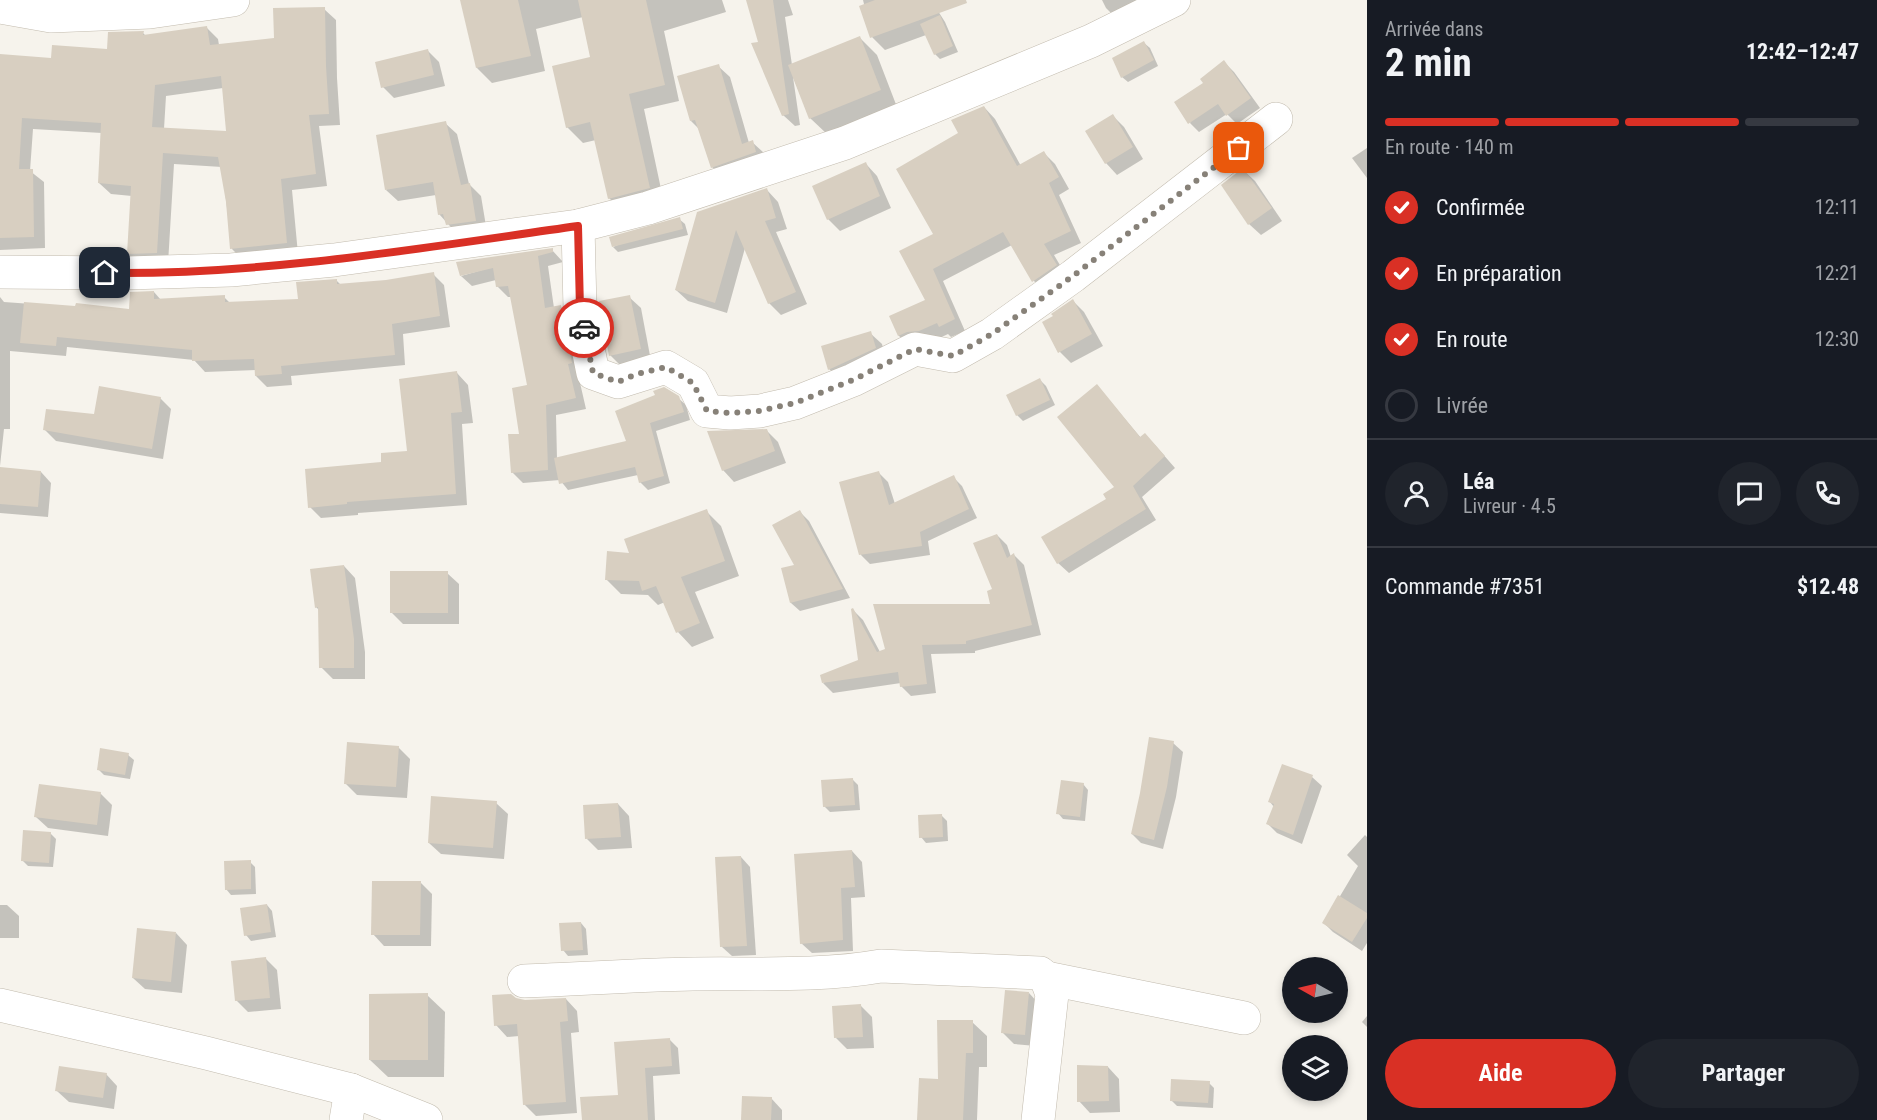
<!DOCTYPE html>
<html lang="fr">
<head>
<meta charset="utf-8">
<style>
	body { margin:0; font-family:"Roboto Condensed",sans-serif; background:#20242c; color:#f1f3f6; height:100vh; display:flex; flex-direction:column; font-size:22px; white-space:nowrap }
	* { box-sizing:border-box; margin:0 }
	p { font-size:20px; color:#9ea1a6 }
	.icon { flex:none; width:33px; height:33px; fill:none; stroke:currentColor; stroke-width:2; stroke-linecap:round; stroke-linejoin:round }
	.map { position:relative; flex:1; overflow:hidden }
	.drawer { display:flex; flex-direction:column; background:#171b24; width:510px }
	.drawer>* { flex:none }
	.needle { width:39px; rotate:278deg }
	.tools { position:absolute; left:1282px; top:957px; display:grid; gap:12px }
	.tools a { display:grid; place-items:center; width:66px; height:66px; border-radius:50%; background:#171b24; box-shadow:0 3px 9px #0003; font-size:30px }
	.pin { position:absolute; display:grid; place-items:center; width:51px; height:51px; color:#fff; margin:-26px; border-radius:12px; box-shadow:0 3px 9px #0006 }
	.courier { position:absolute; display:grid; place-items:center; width:60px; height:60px; margin:-30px; border:4px solid #d93025; border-radius:50%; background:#fff; color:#222; box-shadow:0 2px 8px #0007 }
	.overview em { font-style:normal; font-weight:700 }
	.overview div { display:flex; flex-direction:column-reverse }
	.overview { display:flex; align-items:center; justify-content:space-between; height:102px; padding:0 18px }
	h1 { font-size:39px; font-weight:700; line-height:45px }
	.bar { display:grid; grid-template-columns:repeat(4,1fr); gap:9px 6px; align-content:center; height:72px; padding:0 18px }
	.bar i { height:8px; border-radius:4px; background:#363941 }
	.bar .active { background:#d93025 }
	.bar p { grid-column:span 4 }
	.line { display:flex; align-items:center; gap:15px; padding:0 18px; border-top:2px solid #363941 }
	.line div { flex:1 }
	.round { display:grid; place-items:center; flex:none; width:63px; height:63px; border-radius:32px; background:#20242c }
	ol { padding:0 18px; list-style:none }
	li { display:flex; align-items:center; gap:18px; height:66px }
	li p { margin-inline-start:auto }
	li .icon { padding:6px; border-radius:50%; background:#d93025; color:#fff; stroke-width:4 }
	li:last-child { color:#9ea1a6 }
	li i { width:33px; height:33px; border:3px solid #363941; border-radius:50% }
	.cta { display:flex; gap:12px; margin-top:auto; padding:12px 18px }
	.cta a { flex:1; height:69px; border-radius:36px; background:#d93025; color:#fff; font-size:24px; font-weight:700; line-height:69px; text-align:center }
	.cta a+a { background:#20242c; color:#f1f3f6 }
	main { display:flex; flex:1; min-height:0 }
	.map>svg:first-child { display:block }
</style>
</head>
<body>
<main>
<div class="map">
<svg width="1367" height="1120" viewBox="0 0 1367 1120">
	<rect width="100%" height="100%" fill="#f6f3ec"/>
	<g fill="#0003" fill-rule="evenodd">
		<path d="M 462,0 L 722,0 L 726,12 L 664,31 L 679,101 L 644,109 L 664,203 L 625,214 L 609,198 L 596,140 L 583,143 L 567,127 L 592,59 L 583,17 L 536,29 L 545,71 L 492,83 L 477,68 Z"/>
		<path d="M 747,0 L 788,0 L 793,15 L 785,17 L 792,65 L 860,38 L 877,55 L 897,107 L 828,135 L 810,118 L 793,77 L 800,125 L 795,126 L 783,115 Z"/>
		<path d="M 863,0 L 931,0 L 945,22 L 958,52 L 940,59 L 935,54 L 926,35 L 885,50 L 872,37 Z"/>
		<path d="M 1102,0 L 1158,0 L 1118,20 L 1106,8 Z"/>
		<path d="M 324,9 L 336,20 L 337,78 L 340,125 L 319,126 L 327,186 L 292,190 L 298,254 L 243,260 L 232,249 L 222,167 L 174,164 L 168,264 L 140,265 L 128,254 L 132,196 L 111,194 L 99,183 L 102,133 L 33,129 L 30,171 L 44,182 L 45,248 L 0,250 L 0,56 L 52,60 L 109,50 L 143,33 L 146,36 L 206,27 L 218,39 L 219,45 L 275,40 ZM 223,88 L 228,133 L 164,129 L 166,96 Z"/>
		<path d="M 1144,43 L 1150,48 L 1158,66 L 1128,82 L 1122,77 Z"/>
		<path d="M 427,50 L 439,62 L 445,86 L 394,98 L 383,87 Z"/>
		<path d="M 1224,62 L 1234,72 L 1260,108 L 1237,124 L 1227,114 L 1199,132 L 1190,123 L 1205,84 Z"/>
		<path d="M 718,66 L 730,77 L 749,143 L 752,142 L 764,153 L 724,178 L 712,167 L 699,129 L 691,121 Z"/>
		<path d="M 984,107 L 995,119 L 1021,166 L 1044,153 L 1055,164 L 1069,189 L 1059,195 L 1081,243 L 1054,255 L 1067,277 L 1045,292 L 1034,281 L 1012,245 L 943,281 L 965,331 L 951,337 L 948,334 L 931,342 L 911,347 L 899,336 L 891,316 L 927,301 L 935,235 L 960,134 Z"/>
		<path d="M 1113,116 L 1124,127 L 1143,159 L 1117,175 L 1106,163 Z"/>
		<path d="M 445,123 L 457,134 L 469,184 L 481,196 L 487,232 L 459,236 L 439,214 L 436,195 L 398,201 L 386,190 Z"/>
		<path d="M 1367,148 L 1367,178 L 1352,158 Z"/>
		<path d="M 866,164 L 877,176 L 891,208 L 840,231 L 828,219 Z"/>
		<path d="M 1243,170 L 1255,181 L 1282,221 L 1261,235 L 1249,224 Z"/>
		<path d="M 767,190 L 778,202 L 787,229 L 776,232 L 807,304 L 781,315 L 769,303 L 745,248 L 727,313 L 688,301 L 676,290 Z"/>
		<path d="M 679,219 L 685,224 L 688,235 L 618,252 L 613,247 Z"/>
		<path d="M 552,250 L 563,262 L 548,266 L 554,308 L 561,307 L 571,317 L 578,374 L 586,409 L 556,415 L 557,459 L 628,442 L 678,398 L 686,405 L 690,420 L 656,431 L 670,483 L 648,490 L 640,482 L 638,475 L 568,490 L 560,480 L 523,483 L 512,472 L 529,387 L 511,297 L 508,297 L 497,286 L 496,280 L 472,286 L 461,276 Z"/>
		<path d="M 433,274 L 444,285 L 450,327 L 403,334 L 405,365 L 291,376 L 292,385 L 267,387 L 256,376 L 256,370 L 205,372 L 194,360 L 67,347 L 66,356 L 10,351 L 10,429 L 4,429 L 0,466 L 0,297 L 4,302 L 130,311 L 154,292 L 161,300 L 224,297 L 230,303 L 300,300 L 336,280 L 341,285 L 386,281 Z"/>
		<path d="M 629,297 L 641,308 L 651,361 L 622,367 L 610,355 Z"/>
		<path d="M 1073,301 L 1084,312 L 1103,346 L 1071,363 L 1060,352 L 1055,317 Z"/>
		<path d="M 870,333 L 882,344 L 886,359 L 841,380 L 829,369 Z"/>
		<path d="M 457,373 L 468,385 L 473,423 L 462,424 L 467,505 L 358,513 L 358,515 L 321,518 L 310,507 L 383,464 L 409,452 Z"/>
		<path d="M 1040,380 L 1046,386 L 1055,405 L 1023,421 L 1017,415 Z"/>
		<path d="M 1097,386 L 1141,438 L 1155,445 L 1175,468 L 1142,497 L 1156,520 L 1069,573 L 1058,563 L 1116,487 Z"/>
		<path d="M 160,398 L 171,409 L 163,459 L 56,441 L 45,430 Z"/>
		<path d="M 766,430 L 778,442 L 786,463 L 734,482 L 723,470 Z"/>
		<path d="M 0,469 L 41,472 L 51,483 L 48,517 L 0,513 Z"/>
		<path d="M 879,473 L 888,482 L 895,504 L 953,477 L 962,486 L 977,518 L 928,541 L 930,555 L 870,564 L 861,555 Z"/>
		<path d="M 706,511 L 721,526 L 739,576 L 695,592 L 714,638 L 692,647 L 678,632 L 665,602 L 658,605 L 648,595 L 621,594 L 606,579 L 631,554 Z"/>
		<path d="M 800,512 L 809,521 L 850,598 L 800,611 L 791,603 L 783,569 L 796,566 Z"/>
		<path d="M 997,535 L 1007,545 L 1011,557 L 1014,555 L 1024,565 L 1041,635 L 975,651 L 975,653 L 931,654 L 936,693 L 911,696 L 901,686 L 901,683 L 833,693 L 823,683 L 859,661 L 853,610 L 863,620 L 880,652 L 992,605 Z"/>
		<path d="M 344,566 L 355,578 L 365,652 L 365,679 L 333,679 L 321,667 L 320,611 L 316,607 Z"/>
		<path d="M 447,573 L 459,584 L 459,624 L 403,624 L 391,612 Z"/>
		<path d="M 1173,743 L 1183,752 L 1176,797 L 1163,849 L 1141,843 L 1132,834 Z"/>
		<path d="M 398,747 L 410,759 L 407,798 L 357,795 L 345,783 Z"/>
		<path d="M 128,755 L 134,760 L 130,779 L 104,775 L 98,769 Z"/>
		<path d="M 1312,777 L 1322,786 L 1302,844 L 1277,833 L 1267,823 L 1274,807 L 1270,802 Z"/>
		<path d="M 853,780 L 858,785 L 860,810 L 830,812 L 824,806 Z"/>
		<path d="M 1083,784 L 1088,790 L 1085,821 L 1063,819 L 1058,813 Z"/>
		<path d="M 100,793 L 112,805 L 108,836 L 48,828 L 36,817 Z"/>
		<path d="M 496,803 L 508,814 L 504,859 L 441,854 L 429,843 Z"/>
		<path d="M 618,804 L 629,816 L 632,848 L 598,850 L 587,839 Z"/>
		<path d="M 941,815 L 947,821 L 948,841 L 926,843 L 921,837 Z"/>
		<path d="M 50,833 L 56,839 L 53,867 L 28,866 L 22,860 Z"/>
		<path d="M 1365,835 L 1367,837 L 1367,943 L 1362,951 L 1333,932 L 1324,923 L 1358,866 L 1347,855 Z"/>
		<path d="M 852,851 L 862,862 L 865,897 L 851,898 L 853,951 L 812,953 L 801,943 Z"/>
		<path d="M 741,857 L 750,867 L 756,955 L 732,956 L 722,947 Z"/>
		<path d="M 250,862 L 255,867 L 256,894 L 231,895 L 226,889 Z"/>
		<path d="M 421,883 L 432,894 L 431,946 L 384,946 L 373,934 Z"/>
		<path d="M 0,905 L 7,905 L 19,916 L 19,938 L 0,938 Z"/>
		<path d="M 267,905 L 272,911 L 276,937 L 251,941 L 246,935 Z"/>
		<path d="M 581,923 L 586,929 L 588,955 L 568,956 L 563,950 Z"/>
		<path d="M 176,933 L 187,945 L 182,993 L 145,989 L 133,978 Z"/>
		<path d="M 266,959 L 277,970 L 281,1009 L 248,1012 L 236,1000 Z"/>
		<path d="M 1029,993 L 1040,1005 L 1036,1046 L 1014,1044 L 1002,1032 Z"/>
		<path d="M 427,995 L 445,1012 L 444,1077 L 388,1077 L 370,1060 Z"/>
		<path d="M 515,999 L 525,1001 L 566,999 L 577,1011 L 579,1032 L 571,1033 L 577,1113 L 536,1116 L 524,1104 L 519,1036 L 507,1037 L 496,1025 Z"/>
		<path d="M 861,1006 L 872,1017 L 874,1048 L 847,1049 L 836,1038 Z"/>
		<path d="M 1367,1016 L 1367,1027 L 1362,1022 Z"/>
		<path d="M 972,1022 L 987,1036 L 987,1067 L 979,1067 L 977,1120 L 919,1120 Z"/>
		<path d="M 669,1039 L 678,1048 L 680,1074 L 653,1076 L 655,1120 L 583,1120 L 619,1096 Z"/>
		<path d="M 1108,1067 L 1119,1079 L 1120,1112 L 1090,1113 L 1079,1101 Z"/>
		<path d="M 106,1074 L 117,1086 L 114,1109 L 69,1102 L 57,1091 Z"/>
		<path d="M 1209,1083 L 1214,1088 L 1213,1108 L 1177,1106 L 1172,1101 Z"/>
		<path d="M 771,1098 L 782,1110 L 782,1120 L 743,1120 Z"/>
	</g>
	<g fill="#d8cfc1" fill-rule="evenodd">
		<path d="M 460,0 L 518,0 L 531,56 L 476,68 Z"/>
		<path d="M 578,0 L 646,0 L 665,85 L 629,94 L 650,188 L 608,199 L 590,122 L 566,128 L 552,66 L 590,57 Z"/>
		<path d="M 746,0 L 773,0 L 789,114 L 782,116 L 751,43 L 758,42 Z"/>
		<path d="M 875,0 L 966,0 L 967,3 L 870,38 L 859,6 Z"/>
		<path d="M 325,7 L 326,66 L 329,114 L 309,115 L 316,174 L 281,179 L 287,243 L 230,249 L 226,202 L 218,157 L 163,153 L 157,253 L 127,254 L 131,186 L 98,183 L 101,123 L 22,118 L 19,169 L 33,169 L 34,237 L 0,238 L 0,54 L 51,58 L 52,45 L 107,49 L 108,32 L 144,31 L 143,35 L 207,26 L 210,45 L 274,38 L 273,8 ZM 221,76 L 226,131 L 152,127 L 155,85 Z"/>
		<path d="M 940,15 L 953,46 L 934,55 L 920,24 Z"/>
		<path d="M 860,36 L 881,90 L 809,119 L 788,65 Z"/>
		<path d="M 1144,41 L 1154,60 L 1121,78 L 1112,58 Z"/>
		<path d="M 428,49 L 434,75 L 381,88 L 375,62 Z"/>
		<path d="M 1224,60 L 1251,98 L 1226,116 L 1218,104 L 1188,124 L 1174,102 L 1203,83 L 1200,79 Z"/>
		<path d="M 719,64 L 742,144 L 753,140 L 756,152 L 711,168 L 695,120 L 690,121 L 677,76 Z"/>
		<path d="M 984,106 L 1017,166 L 1044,151 L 1059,177 L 1049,183 L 1071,231 L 1044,244 L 1057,265 L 1032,282 L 1003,232 L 933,269 L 955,319 L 939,327 L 937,323 L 919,331 L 907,332 L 898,336 L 889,316 L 925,300 L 899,251 L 933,234 L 896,169 L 958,133 L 951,120 Z"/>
		<path d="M 1113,114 L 1133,147 L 1105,164 L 1085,131 Z"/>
		<path d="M 446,121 L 461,185 L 470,183 L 476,221 L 446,225 L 443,214 L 438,215 L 433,182 L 385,190 L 376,135 Z"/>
		<path d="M 866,162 L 880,196 L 827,220 L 812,186 Z"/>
		<path d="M 1243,168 L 1272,208 L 1248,225 L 1221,185 Z"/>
		<path d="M 767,188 L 776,218 L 765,221 L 796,292 L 768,304 L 736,230 L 715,303 L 675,290 L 697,212 Z"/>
		<path d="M 680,217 L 683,229 L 612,247 L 609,237 Z"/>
		<path d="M 553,248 L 553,252 L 538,256 L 545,308 L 561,305 L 572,363 L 568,364 L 576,398 L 546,405 L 548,470 L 511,473 L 508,434 L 519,434 L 512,388 L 527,385 L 508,286 L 496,287 L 493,268 L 460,276 L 456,262 Z"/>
		<path d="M 434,272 L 440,316 L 392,324 L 395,355 L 281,366 L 282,374 L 255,376 L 254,359 L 192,361 L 192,350 L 57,337 L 56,346 L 20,343 L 24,302 L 75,306 L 76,303 L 129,309 L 130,292 L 154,291 L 154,299 L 225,295 L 225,302 L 298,299 L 296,282 L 337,279 L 337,284 L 386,280 Z"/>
		<path d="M 630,295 L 641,349 L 609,356 L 599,301 Z"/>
		<path d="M 1073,299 L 1092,334 L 1058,353 L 1042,322 L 1053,316 L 1051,314 Z"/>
		<path d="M 871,331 L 876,348 L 828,370 L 821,346 Z"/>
		<path d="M 457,371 L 462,412 L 451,413 L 456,494 L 347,502 L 347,504 L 308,508 L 305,469 L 381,462 L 381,453 L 407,451 L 399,379 Z"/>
		<path d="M 1040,378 L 1050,400 L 1016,416 L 1006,395 Z"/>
		<path d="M 1097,384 L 1140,437 L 1145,433 L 1165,456 L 1133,486 L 1146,509 L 1057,564 L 1041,537 L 1106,499 L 1103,494 L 1114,487 L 1057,417 Z"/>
		<path d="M 99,386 L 161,397 L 152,449 L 43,430 L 46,409 L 94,414 Z"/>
		<path d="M 664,387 L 679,396 L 684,412 L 650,423 L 664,476 L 639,483 L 635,467 L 559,484 L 554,458 L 626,441 L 615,411 L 655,395 L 653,391 Z"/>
		<path d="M 767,429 L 775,451 L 722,471 L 707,431 Z"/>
		<path d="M 0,467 L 41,471 L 38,507 L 0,504 Z"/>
		<path d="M 879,471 L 889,505 L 954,475 L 969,509 L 920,532 L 922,546 L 859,555 L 839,482 Z"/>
		<path d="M 707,509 L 725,561 L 681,577 L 700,623 L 676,633 L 656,586 L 642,591 L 639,581 L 605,580 L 607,551 L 629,553 L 624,539 Z"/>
		<path d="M 800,510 L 843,589 L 790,603 L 781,568 L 794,565 L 772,525 Z"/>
		<path d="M 997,534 L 1007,558 L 1014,553 L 1032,625 L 966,641 L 966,644 L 922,645 L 927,684 L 900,687 L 898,672 L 822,683 L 820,675 L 858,660 L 851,609 L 853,608 L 877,652 L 885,649 L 873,604 L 990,604 L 987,591 L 992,589 L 973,543 Z"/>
		<path d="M 344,565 L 354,639 L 354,668 L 319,668 L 318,607 L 315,608 L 310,569 Z"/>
		<rect x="390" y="571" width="58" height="42"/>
		<path d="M 1149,737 L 1174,741 L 1167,787 L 1154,840 L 1131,834 L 1140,793 Z"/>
		<path d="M 347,742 L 399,746 L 396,787 L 344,784 Z"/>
		<path d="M 100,748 L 129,753 L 125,775 L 97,770 Z"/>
		<path d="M 1282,764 L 1313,775 L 1293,835 L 1266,824 L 1274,804 L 1268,802 Z"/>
		<path d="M 853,778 L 855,805 L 823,807 L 821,780 Z"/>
		<path d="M 1061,780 L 1084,783 L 1080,817 L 1056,814 Z"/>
		<path d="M 39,784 L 101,792 L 97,825 L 34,817 Z"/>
		<path d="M 431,796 L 497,801 L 493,848 L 428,843 Z"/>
		<path d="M 618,803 L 621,837 L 585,839 L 583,805 Z"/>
		<path d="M 942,814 L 943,837 L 919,838 L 918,815 Z"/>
		<path d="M 23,830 L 51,832 L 49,863 L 21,861 Z"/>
		<path d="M 852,850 L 855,887 L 841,888 L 843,940 L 800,944 L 794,854 Z"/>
		<path d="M 741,856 L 747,946 L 720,947 L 715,857 Z"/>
		<path d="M 251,860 L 251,889 L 225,890 L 224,861 Z"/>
		<path d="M 372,881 L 421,881 L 420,935 L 371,935 Z"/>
		<path d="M 1338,895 L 1367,913 L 1367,918 L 1352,942 L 1322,923 Z"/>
		<path d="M 267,904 L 271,932 L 244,936 L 240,908 Z"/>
		<path d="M 581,922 L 583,950 L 561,951 L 559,923 Z"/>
		<path d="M 137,928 L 176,932 L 171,982 L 132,978 Z"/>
		<path d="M 266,957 L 270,998 L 235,1001 L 231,961 Z"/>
		<path d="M 1005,990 L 1029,992 L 1025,1035 L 1001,1033 Z"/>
		<path d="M 428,993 L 428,1060 L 369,1060 L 369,994 Z"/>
		<path d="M 511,994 L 516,998 L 525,1000 L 566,998 L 568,1021 L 560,1022 L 566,1102 L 523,1105 L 517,1024 L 494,1026 L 492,995 Z"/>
		<path d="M 861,1004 L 863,1037 L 834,1038 L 832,1006 Z"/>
		<path d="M 937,1020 L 973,1020 L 973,1053 L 966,1053 L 963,1120 L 917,1120 L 919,1078 L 938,1079 Z"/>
		<path d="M 670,1038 L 672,1066 L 645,1068 L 648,1120 L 582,1120 L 580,1097 L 618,1095 L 614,1042 Z"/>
		<path d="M 1077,1065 L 1108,1066 L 1109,1101 L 1077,1102 Z"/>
		<path d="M 59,1066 L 107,1073 L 103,1098 L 55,1091 Z"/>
		<path d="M 1171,1079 L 1210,1081 L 1208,1103 L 1170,1101 Z"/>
		<path d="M 742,1096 L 772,1097 L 771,1120 L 741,1120 Z"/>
	</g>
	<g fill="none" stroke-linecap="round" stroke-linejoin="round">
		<g stroke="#c2bbae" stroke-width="34">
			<g id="minor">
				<path d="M 0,7 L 51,16 L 150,12 L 233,0"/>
				<path d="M 578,226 L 580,309 L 593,373 L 618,382 L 666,367 L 693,383 L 707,411 L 730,413 L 760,411 L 795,403 L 853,380 L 915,349 L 953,356 L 992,334 L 1073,276 L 1276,119"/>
				<path d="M 0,272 L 127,273 L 231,270 L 334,260 L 578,226 L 648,208 L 845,143 L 1091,41 L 1174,0"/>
				<path d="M 1046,978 L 1244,1018"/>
				<path d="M 524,981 C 580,979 637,975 693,974 C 756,973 818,977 881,966 L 1040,973 L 1046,978 L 1052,994 L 1038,1120"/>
				<path d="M 0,1005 L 206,1053 L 351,1090 L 426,1120"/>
				<path d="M 346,1120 L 351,1090"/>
			</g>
		</g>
		<use href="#minor" stroke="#fff" stroke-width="33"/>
	</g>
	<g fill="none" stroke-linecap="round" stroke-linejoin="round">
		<path stroke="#878178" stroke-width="6" stroke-dasharray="0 10.8" d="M 584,328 L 593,373 L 618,382 L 637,374 L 666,367 L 693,383 L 707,411 L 730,413 L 759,411 L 795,403 L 853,380 L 915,349 L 953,356 L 992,334 L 1073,276 L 1239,148"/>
		<path stroke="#d93025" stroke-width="8" d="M 105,273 C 264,275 421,248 578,226 L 580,309 L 584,328"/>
	</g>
</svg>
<div class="tools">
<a><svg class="needle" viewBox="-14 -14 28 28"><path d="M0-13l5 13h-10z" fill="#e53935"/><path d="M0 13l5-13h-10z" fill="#9ea1a6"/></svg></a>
<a><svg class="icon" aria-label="layers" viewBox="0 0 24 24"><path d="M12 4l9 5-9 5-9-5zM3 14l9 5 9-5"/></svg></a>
</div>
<div class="pin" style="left:1239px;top:148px;background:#ea580c"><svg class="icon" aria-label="bag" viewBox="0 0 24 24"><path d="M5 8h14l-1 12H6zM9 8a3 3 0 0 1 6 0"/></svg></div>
<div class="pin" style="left:105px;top:273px;background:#1f2937"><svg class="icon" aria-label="home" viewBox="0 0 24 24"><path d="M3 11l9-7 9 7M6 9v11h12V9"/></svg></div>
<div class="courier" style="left:584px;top:328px"><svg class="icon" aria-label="car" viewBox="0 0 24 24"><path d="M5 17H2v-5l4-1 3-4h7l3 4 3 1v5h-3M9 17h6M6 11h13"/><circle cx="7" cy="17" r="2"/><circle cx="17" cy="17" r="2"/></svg></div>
</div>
<section class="drawer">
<div class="overview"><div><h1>2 min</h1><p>Arrivée dans</p></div><em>12:42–12:47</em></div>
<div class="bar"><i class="active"></i><i class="active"></i><i class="active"></i><i></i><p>En route · 140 m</p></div>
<ol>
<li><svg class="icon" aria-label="check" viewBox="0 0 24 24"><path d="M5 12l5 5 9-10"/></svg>Confirmée<p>12:11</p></li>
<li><svg class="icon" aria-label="check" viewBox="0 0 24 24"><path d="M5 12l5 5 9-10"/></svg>En préparation<p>12:21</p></li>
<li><svg class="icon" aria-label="check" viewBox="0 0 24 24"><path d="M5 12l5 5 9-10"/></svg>En route<p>12:30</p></li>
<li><i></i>Livrée</li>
</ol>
<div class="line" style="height:108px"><a class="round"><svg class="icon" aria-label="person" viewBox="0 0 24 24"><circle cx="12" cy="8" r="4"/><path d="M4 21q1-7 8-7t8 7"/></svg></a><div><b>Léa</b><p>Livreur · 4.5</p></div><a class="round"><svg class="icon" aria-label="chat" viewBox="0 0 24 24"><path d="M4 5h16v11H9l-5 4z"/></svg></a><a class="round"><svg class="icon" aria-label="phone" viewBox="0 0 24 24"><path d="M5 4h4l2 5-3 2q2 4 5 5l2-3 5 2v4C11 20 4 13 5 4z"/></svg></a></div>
<div class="line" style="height:78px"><div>Commande #7351</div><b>$12.48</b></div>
<div class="cta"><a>Aide</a><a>Partager</a></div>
</section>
</main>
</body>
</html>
